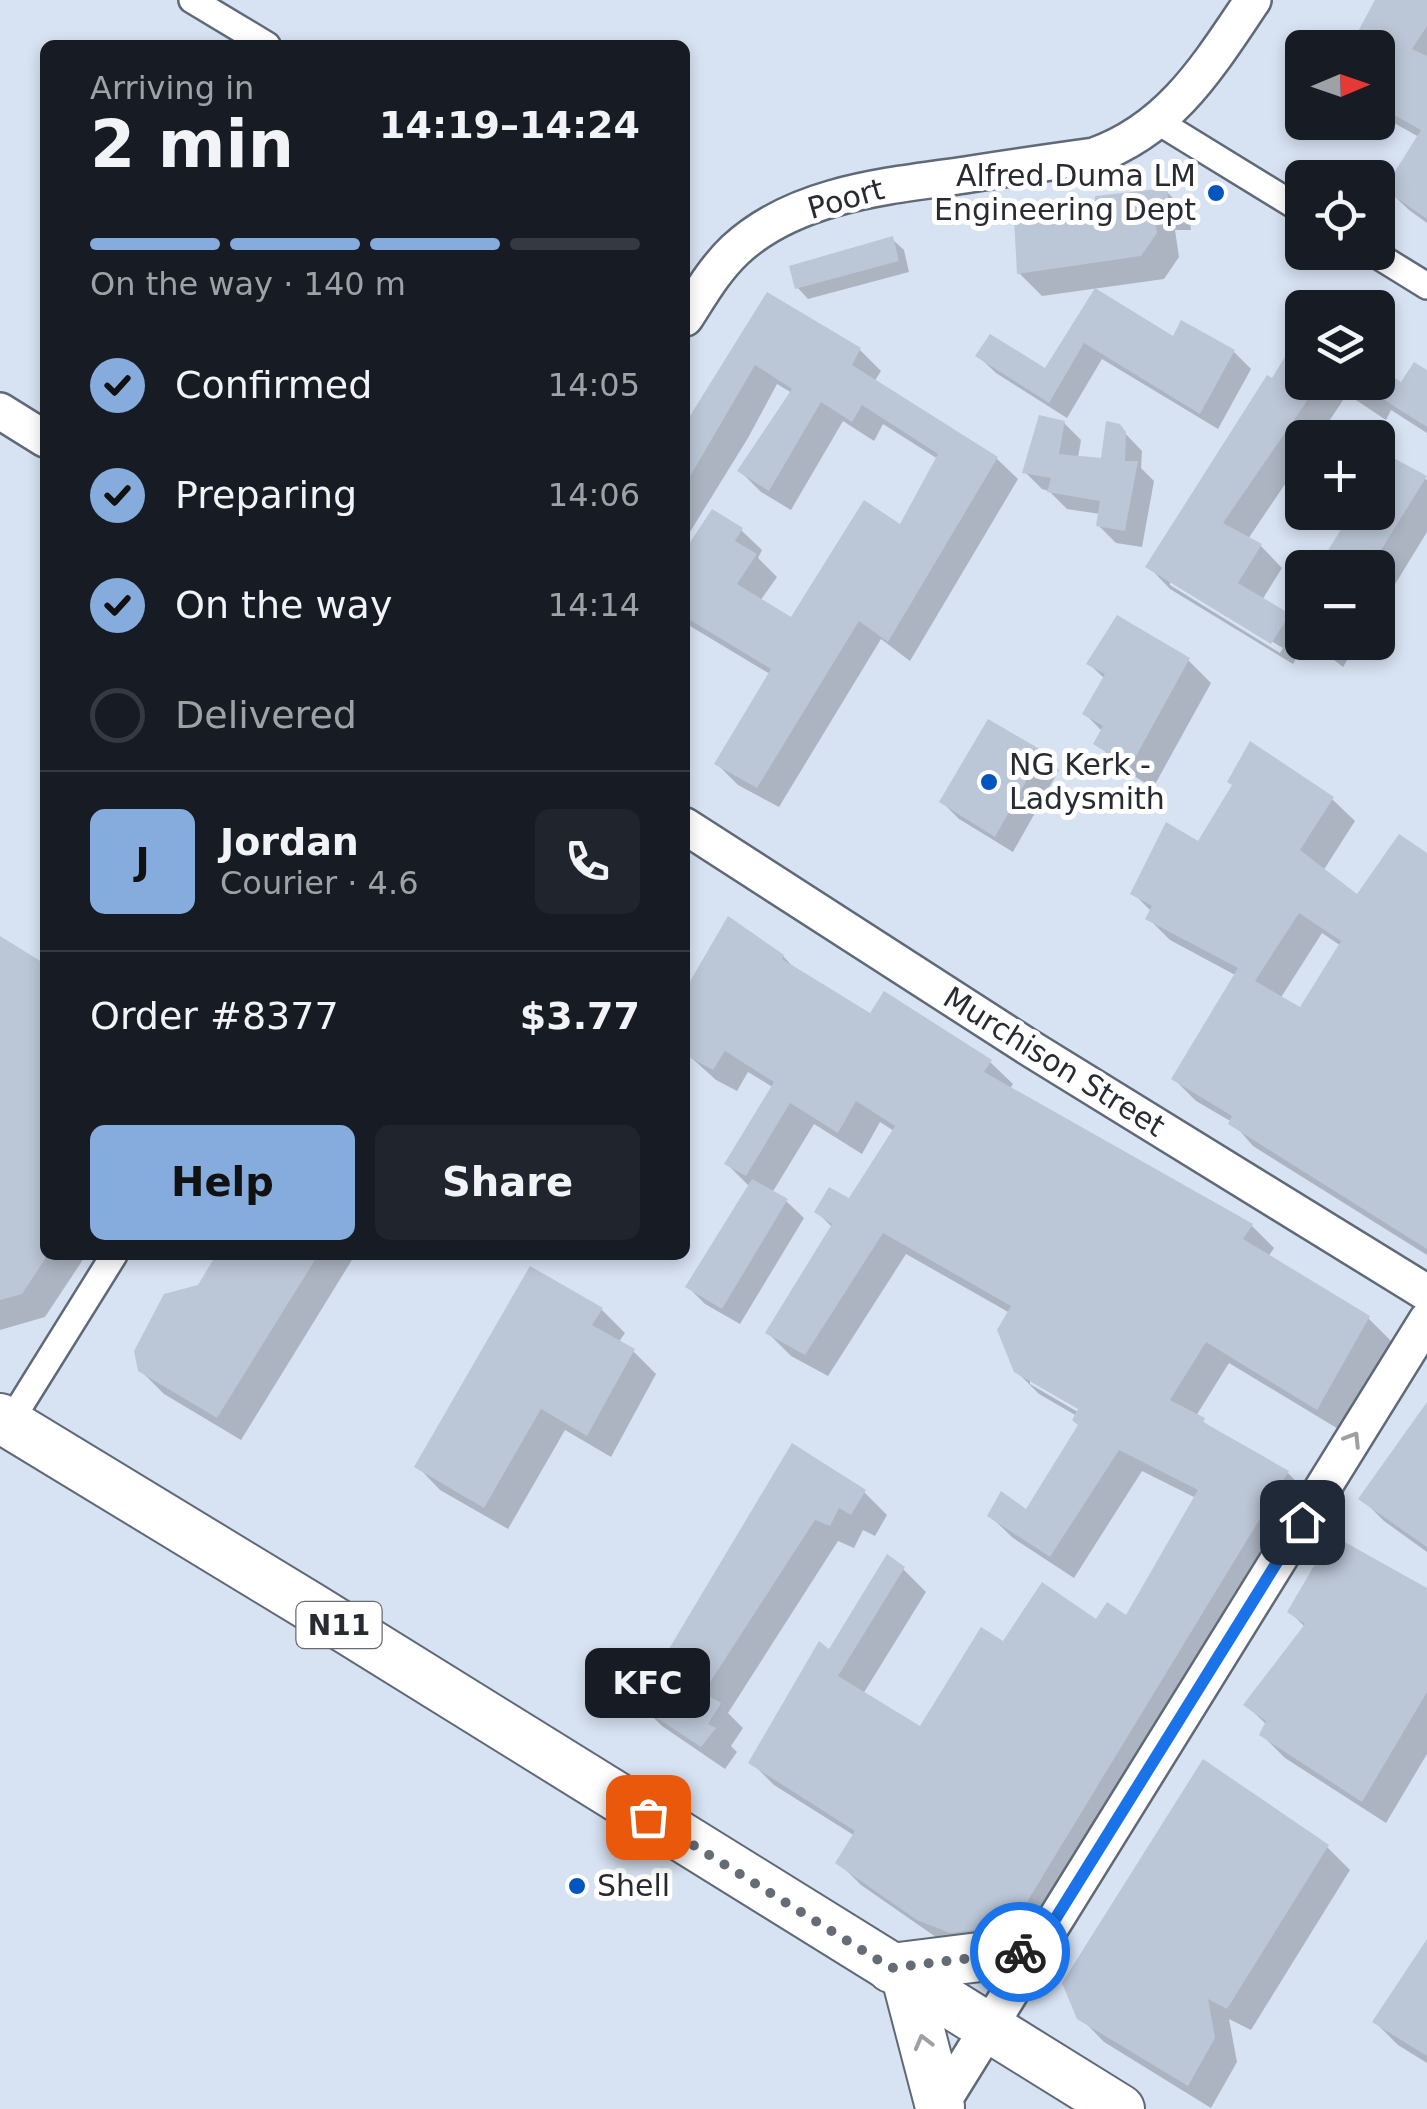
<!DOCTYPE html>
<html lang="en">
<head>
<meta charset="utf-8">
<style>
	body { margin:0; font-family:"DejaVu Sans",sans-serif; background:#20242c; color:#f1f3f6; height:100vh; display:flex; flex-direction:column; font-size:38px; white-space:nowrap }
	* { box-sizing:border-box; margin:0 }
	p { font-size:32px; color:#9ea1a6 }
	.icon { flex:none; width:55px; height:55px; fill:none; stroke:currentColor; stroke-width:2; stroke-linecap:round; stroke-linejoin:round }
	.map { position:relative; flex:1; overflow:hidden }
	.details { position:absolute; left:40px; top:40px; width:650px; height:1220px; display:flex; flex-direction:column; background:#171b24; border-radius:15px; box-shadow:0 5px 15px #0003 }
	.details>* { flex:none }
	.needle { width:65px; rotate:88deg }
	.controls { position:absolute; left:1285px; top:30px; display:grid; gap:20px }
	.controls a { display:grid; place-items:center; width:110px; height:110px; border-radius:15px; background:#171b24; box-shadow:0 5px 15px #0003; font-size:50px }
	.pin { position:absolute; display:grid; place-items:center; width:85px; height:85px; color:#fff; margin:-42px; border-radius:20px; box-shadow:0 5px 15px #0006 }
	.courier { position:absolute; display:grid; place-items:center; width:100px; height:100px; margin:-50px; border:8px solid #1a73e8; border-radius:50%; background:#fff; color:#222; box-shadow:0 2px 12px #0007 }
	.bubble { position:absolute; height:70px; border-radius:15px; background:#171b24; box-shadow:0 5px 15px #0003; font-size:32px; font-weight:700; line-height:70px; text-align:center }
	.summary em { font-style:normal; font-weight:700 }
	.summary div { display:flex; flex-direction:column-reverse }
	.summary { display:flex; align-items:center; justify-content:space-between; height:170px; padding:0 50px }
	h1 { font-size:65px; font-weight:700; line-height:75px }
	.bar { display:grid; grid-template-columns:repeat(4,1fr); gap:15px 10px; align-content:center; height:120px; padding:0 50px }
	.bar i { height:12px; border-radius:8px; background:#363941 }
	.bar .active { background:#85acdd }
	.bar p { grid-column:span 4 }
	.line { display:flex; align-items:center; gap:25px; padding:0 50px; border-top:2px solid #363941 }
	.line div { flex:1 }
	.round { display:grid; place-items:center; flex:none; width:105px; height:105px; border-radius:15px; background:#20242c }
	ol { padding:0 50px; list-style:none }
	li { display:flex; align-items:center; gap:30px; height:110px }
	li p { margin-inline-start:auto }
	li .icon { padding:10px; border-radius:50%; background:#85acdd; color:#111; stroke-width:4 }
	li:last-child { color:#9ea1a6 }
	li i { width:55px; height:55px; border:5px solid #363941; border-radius:50% }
	.button { display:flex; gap:20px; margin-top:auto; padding:20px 50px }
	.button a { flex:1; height:115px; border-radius:15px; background:#85acdd; color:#111; font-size:40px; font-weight:700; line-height:115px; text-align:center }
	.button a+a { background:#20242c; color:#f1f3f6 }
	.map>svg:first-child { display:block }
</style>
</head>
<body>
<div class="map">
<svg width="1427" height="2109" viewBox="0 0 1427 2109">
	<rect width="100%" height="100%" fill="#d7e2f2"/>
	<g fill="#0003" fill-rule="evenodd">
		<path d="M 1378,0 L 1427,0 L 1427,223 L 1409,210 L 1387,189 L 1419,137 L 1378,114 Z"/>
		<path d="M 1166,191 L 1189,214 L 1191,230 L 1175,230 L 1179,257 L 1164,279 L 1042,296 L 1019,273 Z"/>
		<path d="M 892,239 L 904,250 L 909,272 L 808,299 L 797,287 Z"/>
		<path d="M 1096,291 L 1174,340 L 1234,352 L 1251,369 L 1218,429 L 1102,359 L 1067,418 L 996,373 L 978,356 L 1046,371 Z"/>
		<path d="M 768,295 L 860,350 L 881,371 L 874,382 L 997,459 L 1018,479 L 910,661 L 881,639 L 779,807 L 738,785 L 717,764 L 770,674 L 685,623 L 685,555 L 741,530 L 762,550 L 758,558 L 777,577 L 760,601 L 792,621 L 901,528 L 938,459 L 883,424 L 874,441 L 843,421 L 791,510 L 761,492 L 740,471 L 792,393 L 777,384 L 748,438 L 685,540 L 685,427 Z"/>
		<path d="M 1302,334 L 1302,382 L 1378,382 L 1378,370 L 1402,386 L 1427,373 L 1427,433 L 1391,410 L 1386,420 L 1347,394 L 1318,438 L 1302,438 L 1302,459 L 1248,539 L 1261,546 L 1282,568 L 1262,600 L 1289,616 L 1302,595 L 1302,642 L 1306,642 L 1293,664 L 1170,589 L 1149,567 ZM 1170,580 L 1283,648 L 1280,653 L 1170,585 Z"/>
		<path d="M 1064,423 L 1081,440 L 1078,458 L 1103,461 L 1119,427 L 1142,451 L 1141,468 L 1154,481 L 1142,547 L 1116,543 L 1099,526 L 1100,514 L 1067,509 L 1049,491 L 1042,489 L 1025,472 Z"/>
		<path d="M 1389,458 L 1427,480 L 1427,532 L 1378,612 L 1378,568 L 1320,568 L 1378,512 L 1378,476 Z"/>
		<path d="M 1311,642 L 1358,642 L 1343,667 Z"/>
		<path d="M 1188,660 L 1211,683 L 1153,788 L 1120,767 L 1097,743 L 1103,732 L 1085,714 L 1105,679 L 1089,664 Z"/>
		<path d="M 1042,753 L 1059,770 L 1013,852 L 959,819 L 942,802 Z"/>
		<path d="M 1332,799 L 1355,821 L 1323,871 L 1357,897 L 1427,856 L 1427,1255 L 1253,1146 L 1232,1122 L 1196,1101 L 1174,1079 L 1237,976 L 1170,940 L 1148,918 L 1152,912 L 1133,893 L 1199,844 ZM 1322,933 L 1341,946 L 1301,1011 L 1280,999 Z"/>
		<path d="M 0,939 L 45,967 L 45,1255 L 86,1255 L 45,1317 L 0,1330 Z"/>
		<path d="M 783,956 L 797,971 L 871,1016 L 990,1062 L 1013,1084 L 1010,1089 L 1252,1226 L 1274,1248 L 1268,1257 L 1368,1318 L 1391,1341 L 1340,1430 L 1229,1363 L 1196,1416 L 1215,1431 L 1288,1473 L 1310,1496 L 1049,1924 L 943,1942 L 861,1885 L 839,1863 L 855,1836 L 774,1785 L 751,1762 L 830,1652 L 903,1569 L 926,1592 L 863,1694 L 921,1730 L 1004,1644 L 1097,1623 L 1127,1618 L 1196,1498 L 1142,1471 L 1074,1578 L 1013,1538 L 990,1516 L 1027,1513 L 1080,1426 L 1077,1416 L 1039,1394 L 1016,1371 L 1010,1313 L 906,1254 L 828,1376 L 791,1356 L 768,1333 L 832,1227 L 817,1212 L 850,1202 L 894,1131 L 880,1122 L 862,1154 L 814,1124 L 772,1193 L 786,1201 L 804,1218 L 740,1324 L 705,1304 L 688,1287 L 750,1187 L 727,1164 L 774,1088 L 748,1072 L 737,1091 L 716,1080 L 685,1052 L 685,995 ZM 1030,1379 L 1090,1413 L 1088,1418 L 1030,1384 Z"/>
		<path d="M 219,1255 L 355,1255 L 241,1440 L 164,1394 L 140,1370 L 200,1287 Z"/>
		<path d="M 531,1270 L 602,1310 L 625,1333 L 618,1343 L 633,1351 L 656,1374 L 611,1457 L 565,1430 L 508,1529 L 440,1490 L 417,1466 Z"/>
		<path d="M 1427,1406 L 1427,1552 L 1384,1521 L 1361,1498 Z"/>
		<path d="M 793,1447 L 864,1492 L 887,1515 L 875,1536 L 863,1530 L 854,1548 L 838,1541 L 728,1713 L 743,1728 L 731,1746 L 737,1752 L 725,1769 L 662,1726 L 639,1703 Z"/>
		<path d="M 1427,1591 L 1427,1754 L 1386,1823 L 1285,1758 L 1262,1735 L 1267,1725 L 1246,1705 L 1305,1627 L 1290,1612 Z"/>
		<path d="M 1327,1847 L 1350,1870 L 1251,2030 L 1229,2019 L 1237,2062 L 1211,2108 L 1104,2042 L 1080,2017 Z"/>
		<path d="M 1427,1944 L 1427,2063 L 1398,2045 L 1375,2022 Z"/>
	</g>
	<g fill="#bbc6d6" fill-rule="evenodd">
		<path d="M 1375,0 L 1427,0 L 1427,26 L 1412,49 L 1427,56 L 1427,219 L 1384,189 L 1421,130 L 1378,106 L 1378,48 L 1349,48 Z"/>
		<path d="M 1167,188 L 1169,208 L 1153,208 L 1157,233 L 1141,256 L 1017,274 L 1014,218 L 1025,217 L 1027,206 L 1095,204 L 1095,196 Z"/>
		<path d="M 893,236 L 899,261 L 795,289 L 789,266 Z"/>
		<path d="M 1095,288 L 1173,336 L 1181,320 L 1235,350 L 1200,414 L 1084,343 L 1049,403 L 975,356 L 990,334 L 1045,368 Z"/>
		<path d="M 767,292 L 861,348 L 852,365 L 998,457 L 888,642 L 859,621 L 757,788 L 714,764 L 771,669 L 685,617 L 685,550 L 712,509 L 743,528 L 735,541 L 757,554 L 737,584 L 791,617 L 864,500 L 900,524 L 938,454 L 862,405 L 852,422 L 821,402 L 769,491 L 737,471 L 792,389 L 755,365 L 685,485 L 685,424 Z"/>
		<path d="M 1302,329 L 1302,382 L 1320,382 L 1223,523 L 1262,544 L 1238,583 L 1290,614 L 1271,644 L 1145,567 L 1267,375 L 1272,378 Z"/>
		<path d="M 1414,362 L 1427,370 L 1427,427 L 1378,396 L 1378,367 L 1401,382 Z"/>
		<path d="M 1039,415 L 1065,421 L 1059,454 L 1101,458 L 1106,421 L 1120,424 L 1126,432 L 1125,461 L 1138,461 L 1125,531 L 1096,526 L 1100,501 L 1047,492 L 1051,478 L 1022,473 Z"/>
		<path d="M 1388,455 L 1427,476 L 1370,568 L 1317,568 L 1352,512 L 1378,512 L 1378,472 Z"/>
		<path d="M 1117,615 L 1190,658 L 1130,767 L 1093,744 L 1103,726 L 1082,714 L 1105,674 L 1086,664 Z"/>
		<path d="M 988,719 L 1043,751 L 995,837 L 939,802 Z"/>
		<path d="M 1250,741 L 1334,797 L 1300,850 L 1357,894 L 1399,834 L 1427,853 L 1427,1249 L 1228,1124 L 1232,1116 L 1171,1079 L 1238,968 L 1145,919 L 1152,906 L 1130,894 L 1166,822 L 1198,841 L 1232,785 L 1227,782 ZM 1299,913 L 1341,941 L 1300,1007 L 1255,981 Z"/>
		<path d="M 728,916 L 784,955 L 782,959 L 870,1013 L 884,991 L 992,1060 L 984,1072 L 1253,1224 L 1243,1239 L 1370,1316 L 1317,1410 L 1206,1342 L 1170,1400 L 1205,1418 L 1203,1422 L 1289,1471 L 1027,1902 L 1007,1920 L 991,1928 L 950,1933 L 917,1920 L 835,1863 L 855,1831 L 748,1763 L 819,1641 L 829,1649 L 887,1554 L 905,1567 L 838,1676 L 920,1726 L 981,1627 L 1003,1641 L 1042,1582 L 1096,1619 L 1107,1602 L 1126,1615 L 1198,1490 L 1119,1450 L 1050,1557 L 987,1516 L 1001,1491 L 1026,1509 L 1078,1425 L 1072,1420 L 1078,1409 L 1014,1372 L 997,1330 L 1011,1306 L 883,1233 L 805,1355 L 765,1333 L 832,1224 L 814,1212 L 829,1187 L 849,1198 L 895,1126 L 856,1101 L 838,1133 L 790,1103 L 746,1176 L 724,1164 L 774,1082 L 725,1051 L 713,1070 L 685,1055 L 685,990 Z"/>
		<path d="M 0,936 L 45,964 L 45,1259 L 22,1294 L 0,1300 Z"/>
		<path d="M 752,1179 L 788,1199 L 722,1309 L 685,1287 Z"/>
		<path d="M 216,1255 L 318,1255 L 217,1418 L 138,1371 L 134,1351 L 164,1294 L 198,1285 Z"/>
		<path d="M 530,1266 L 603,1308 L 592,1325 L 635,1349 L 587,1436 L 541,1409 L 484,1508 L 414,1467 Z"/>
		<path d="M 1427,1402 L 1427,1547 L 1358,1499 Z"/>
		<path d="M 792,1443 L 866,1490 L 851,1515 L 839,1508 L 830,1526 L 815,1520 L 703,1693 L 721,1703 L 708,1724 L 716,1728 L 701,1747 L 636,1704 Z"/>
		<path d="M 1332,1535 L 1427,1588 L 1427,1692 L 1362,1802 L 1259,1735 L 1266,1721 L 1243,1705 L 1305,1624 L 1287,1612 Z"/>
		<path d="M 1203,1759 L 1329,1845 L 1227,2009 L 1208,1999 L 1215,2038 L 1188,2086 L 1077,2019 L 1062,1983 Z"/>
		<path d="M 1427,1939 L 1427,2056 L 1372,2022 Z"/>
	</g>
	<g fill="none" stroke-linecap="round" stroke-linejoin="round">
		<g stroke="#5f6977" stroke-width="30">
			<g id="street">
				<path d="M 192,0 L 267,45"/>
				<path d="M 1157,121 L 1302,210"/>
				<path d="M 1372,252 L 1427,286"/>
				<path d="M 5,1430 L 114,1255"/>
			</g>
		</g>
		<g stroke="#5f6977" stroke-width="40">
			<g id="secondary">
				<path d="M 685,318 C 700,295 714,270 735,250 C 795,194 887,186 965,175 C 1008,168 1051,162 1094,156 C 1171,129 1209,65 1253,0"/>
				<path d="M 0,411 L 45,439"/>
				<path d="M 685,826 L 1028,1047 L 1427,1293"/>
				<path d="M 938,2109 L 1427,1320"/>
			</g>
		</g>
		<g stroke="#5f6977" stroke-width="52">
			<g id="highway">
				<path d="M 0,1418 L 311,1607 L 1120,2109"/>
				<path d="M 891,1968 L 1036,1950"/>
				<path d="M 906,1977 L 940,2107"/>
			</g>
		</g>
		<use href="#street" stroke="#fff" stroke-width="25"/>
		<use href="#secondary" stroke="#fff" stroke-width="35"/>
		<use href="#highway" stroke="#fff" stroke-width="48"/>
	</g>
	<defs><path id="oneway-chevron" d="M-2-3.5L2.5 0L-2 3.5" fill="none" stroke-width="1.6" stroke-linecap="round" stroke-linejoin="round" transform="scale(2.5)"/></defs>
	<g stroke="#9ea0a3">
		<use href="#oneway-chevron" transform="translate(1353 1439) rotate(-58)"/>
		<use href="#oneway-chevron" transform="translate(923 2042) rotate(-105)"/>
	</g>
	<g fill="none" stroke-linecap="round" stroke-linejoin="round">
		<path stroke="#656c75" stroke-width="10" stroke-dasharray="0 18" d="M 648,1817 L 891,1968 L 1020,1952"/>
		<path stroke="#1a73e8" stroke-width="12" d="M 1020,1952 L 1036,1950 L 1302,1522"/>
	</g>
	<g fill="#0055be" stroke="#fff" stroke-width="4">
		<circle cx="1216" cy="193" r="10"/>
		<circle cx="989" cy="782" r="10"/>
		<circle cx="577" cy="1886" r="10"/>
	</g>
	<g text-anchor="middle" stroke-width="10" stroke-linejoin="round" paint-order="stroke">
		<rect fill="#fff" stroke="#686b70" stroke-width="2.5" x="296.5" y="1602" width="85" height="46" rx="8"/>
		<g font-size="28" font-weight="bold" fill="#282c32">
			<text x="339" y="1635">N11</text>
		</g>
		<g font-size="30" fill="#282c32" stroke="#fff" text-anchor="start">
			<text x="1196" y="186" text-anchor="end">Alfred Duma LM<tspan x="1196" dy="34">Engineering Dept</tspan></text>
			<text x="1009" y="775">NG Kerk -<tspan x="1009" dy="34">Ladysmith</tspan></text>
			<text x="597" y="1896">Shell</text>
		</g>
		<g font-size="30" fill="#282c32" stroke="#fff">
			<text transform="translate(846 199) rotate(-16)" y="10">Poort</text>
			<text transform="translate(1054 1062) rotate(32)" y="10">Murchison Street</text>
		</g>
	</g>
</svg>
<div class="controls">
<a><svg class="needle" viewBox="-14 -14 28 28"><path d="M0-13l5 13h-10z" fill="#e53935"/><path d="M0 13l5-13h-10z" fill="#9ea1a6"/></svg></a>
<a><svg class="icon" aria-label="locate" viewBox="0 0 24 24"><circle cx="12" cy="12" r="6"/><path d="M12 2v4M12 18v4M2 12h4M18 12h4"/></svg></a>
<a><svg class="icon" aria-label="layers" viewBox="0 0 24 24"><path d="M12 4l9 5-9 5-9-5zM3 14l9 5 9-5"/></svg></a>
<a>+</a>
<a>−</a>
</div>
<div class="pin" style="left:648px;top:1817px;background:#ea580c"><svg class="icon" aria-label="bag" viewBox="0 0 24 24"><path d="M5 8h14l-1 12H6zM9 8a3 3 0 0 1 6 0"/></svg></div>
<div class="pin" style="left:1302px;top:1522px;background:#1f2937"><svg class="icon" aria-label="home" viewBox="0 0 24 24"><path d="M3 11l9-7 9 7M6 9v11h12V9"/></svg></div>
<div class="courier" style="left:1020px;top:1952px"><svg class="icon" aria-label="bike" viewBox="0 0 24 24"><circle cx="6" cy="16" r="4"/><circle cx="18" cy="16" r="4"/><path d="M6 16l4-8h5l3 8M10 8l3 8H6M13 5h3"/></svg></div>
<div class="bubble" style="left:585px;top:1648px;width:125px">KFC</div>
<section class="details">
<div class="summary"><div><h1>2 min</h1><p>Arriving in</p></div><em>14:19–14:24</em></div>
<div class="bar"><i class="active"></i><i class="active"></i><i class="active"></i><i></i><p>On the way · 140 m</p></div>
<ol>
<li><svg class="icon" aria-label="check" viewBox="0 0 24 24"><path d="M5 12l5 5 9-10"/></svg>Confirmed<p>14:05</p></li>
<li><svg class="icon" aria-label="check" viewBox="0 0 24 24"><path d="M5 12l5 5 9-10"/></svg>Preparing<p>14:06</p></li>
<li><svg class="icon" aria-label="check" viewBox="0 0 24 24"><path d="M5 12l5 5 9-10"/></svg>On the way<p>14:14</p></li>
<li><i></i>Delivered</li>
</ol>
<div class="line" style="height:180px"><b class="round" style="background:#85acdd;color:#111">J</b><div><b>Jordan</b><p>Courier · 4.6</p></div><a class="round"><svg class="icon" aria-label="phone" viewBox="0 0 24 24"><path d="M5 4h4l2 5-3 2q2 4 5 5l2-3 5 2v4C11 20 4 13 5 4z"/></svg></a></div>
<div class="line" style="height:130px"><div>Order #8377</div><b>$3.77</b></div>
<div class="button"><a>Help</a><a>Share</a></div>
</section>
</div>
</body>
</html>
